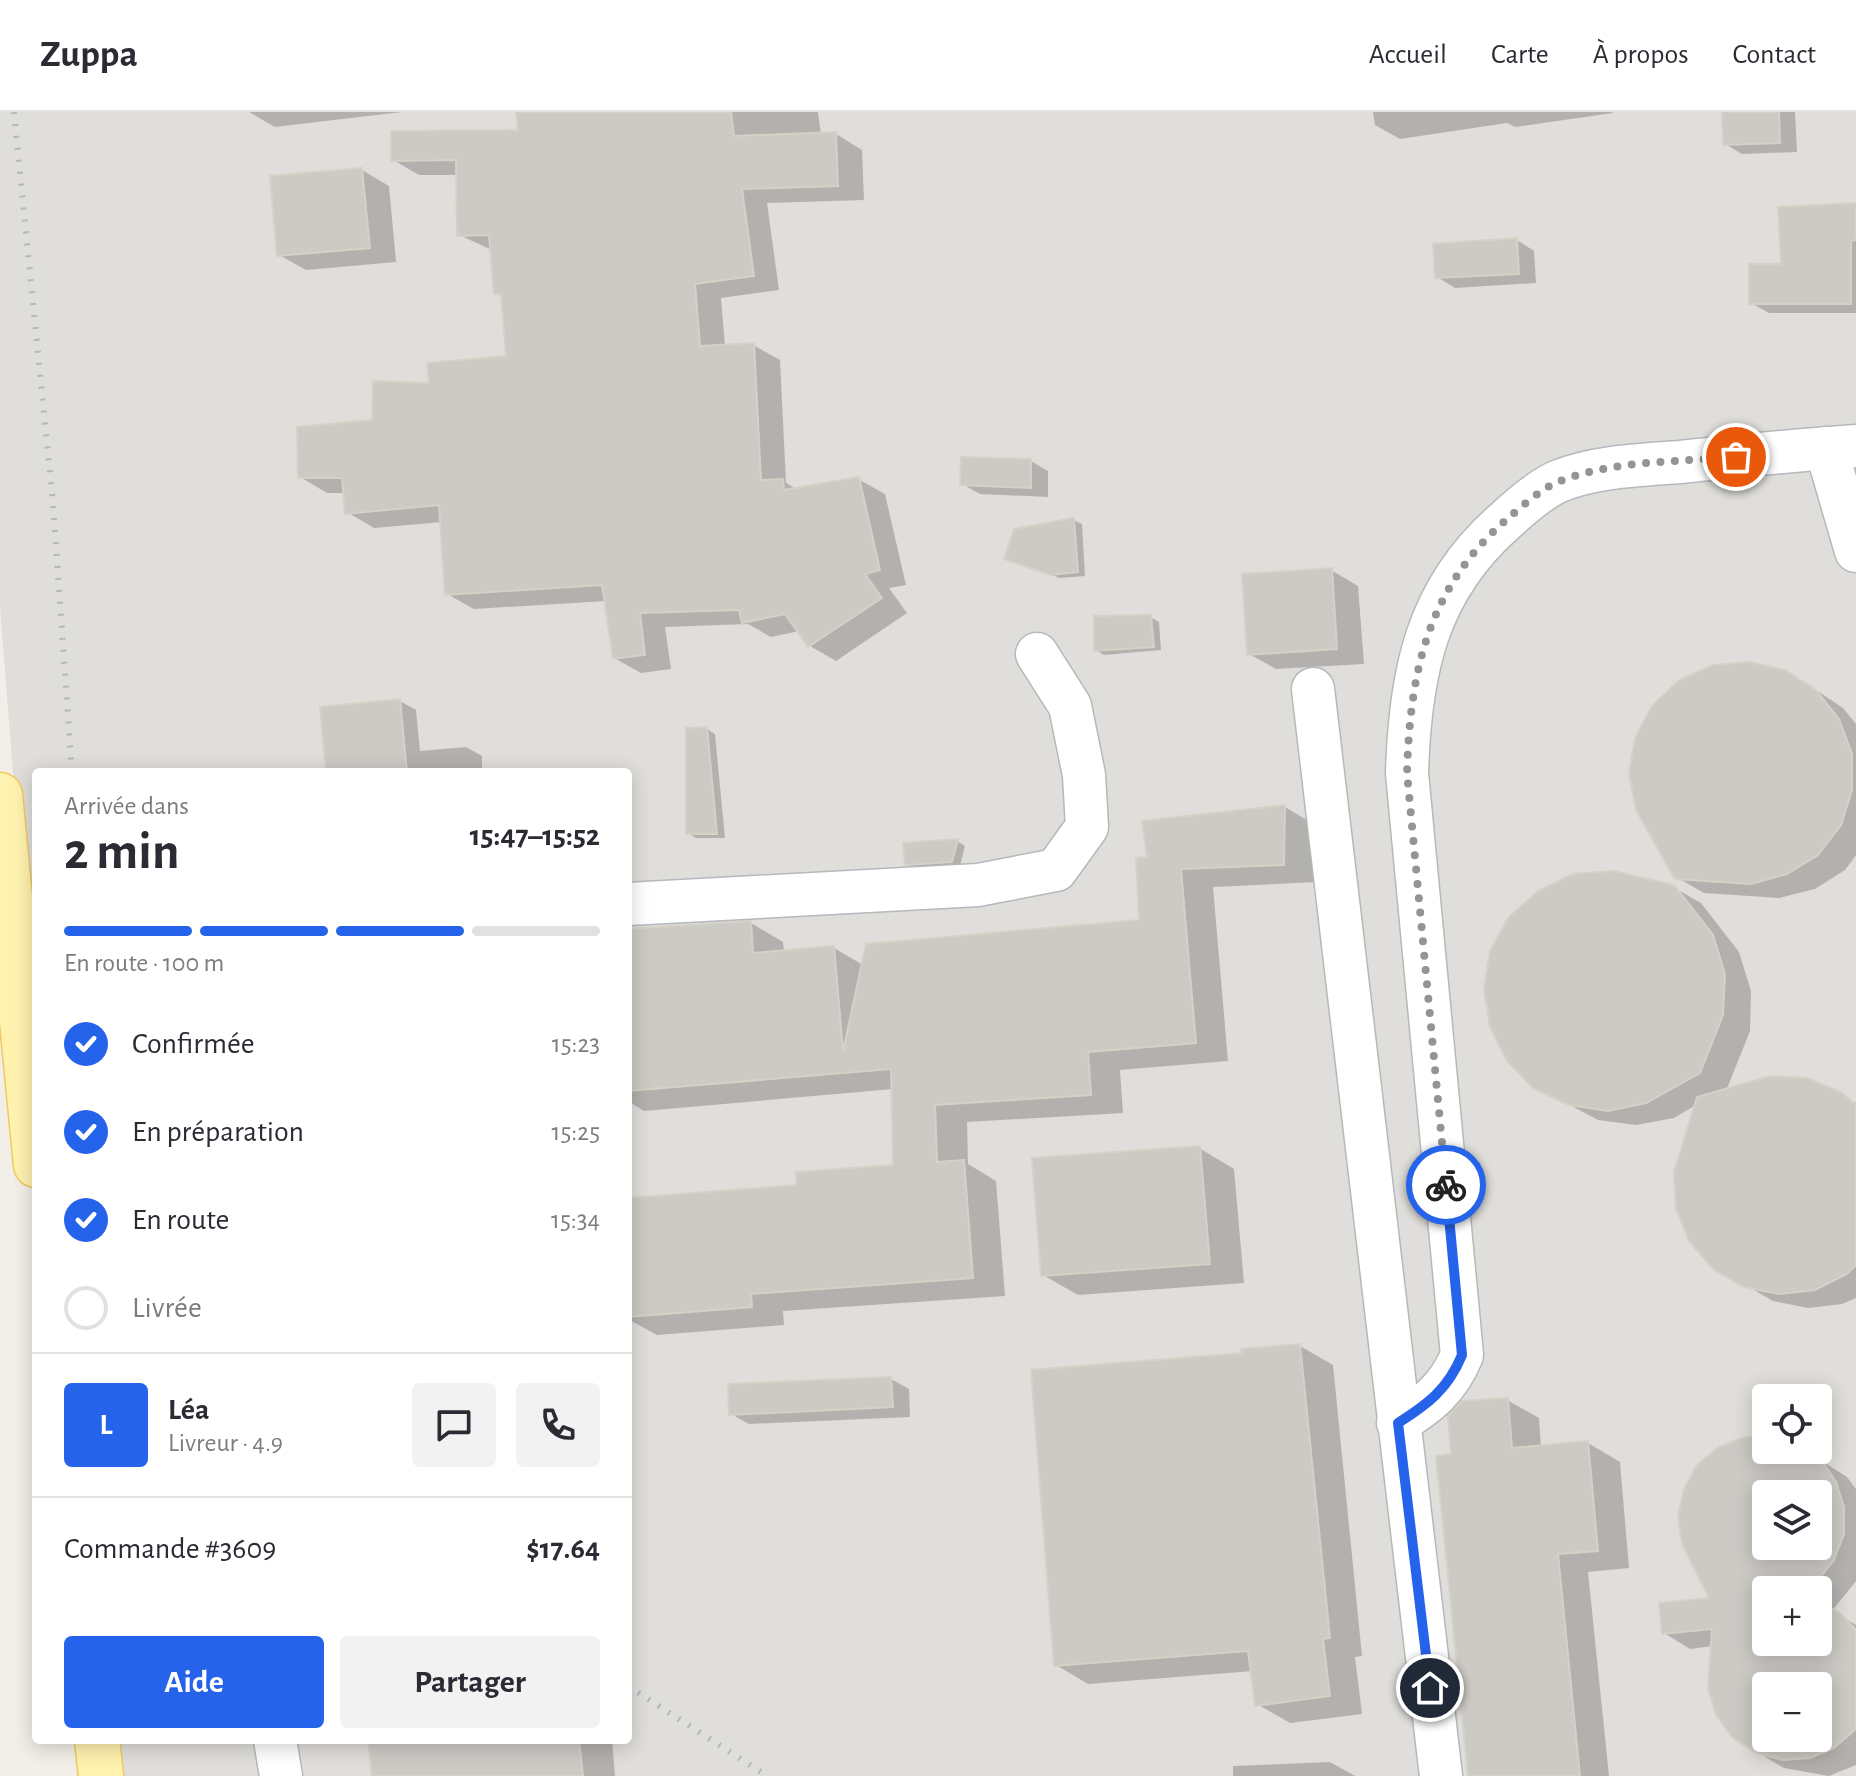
<!DOCTYPE html>
<html lang="fr">
<head>
<meta charset="utf-8">
<style>
	body { margin:0; font-family:"Alegreya Sans",sans-serif; background:#f2f2f3; color:#2b2b33; height:100vh; display:flex; flex-direction:column; font-size:30px; white-space:nowrap }
	* { box-sizing:border-box; margin:0 }
	p { font-size:26px; color:#7c7c81 }
	.icon { flex:none; width:44px; height:44px; fill:none; stroke:currentColor; stroke-width:2; stroke-linecap:round; stroke-linejoin:round }
	.map { position:relative; flex:1; overflow:hidden }
	.side { position:absolute; left:32px; top:656px; width:600px; height:976px; display:flex; flex-direction:column; background:#fff; border-radius:8px; box-shadow:0 4px 20px #0003 }
	.side>* { flex:none }
	.controls { position:absolute; left:1752px; top:1272px; display:grid; gap:16px }
	.controls a { display:grid; place-items:center; width:80px; height:80px; border-radius:8px; background:#fff; box-shadow:0 4px 20px #0003; font-size:40px }
	.pin { position:absolute; display:grid; place-items:center; width:68px; height:68px; color:#fff; margin:-34px; border:4px solid #fff; border-radius:50%; box-shadow:0 2px 8px #0007 }
	.courier { position:absolute; display:grid; place-items:center; width:80px; height:80px; margin:-40px; border:6px solid #2563eb; border-radius:50%; background:#fff; color:#222; box-shadow:0 2px 10px #0007 }
	.head em { font-style:normal; font-weight:700 }
	.head div { display:flex; flex-direction:column-reverse }
	.head { display:flex; align-items:center; justify-content:space-between; height:136px; padding:0 32px }
	h1 { font-size:52px; font-weight:700; line-height:60px }
	.bar { display:grid; grid-template-columns:repeat(4,1fr); gap:12px 8px; align-content:center; height:96px; padding:0 32px }
	.bar i { height:10px; border-radius:6px; background:#e1e1e2 }
	.bar .current { background:#2563eb }
	.bar p { grid-column:span 4 }
	.line { display:flex; align-items:center; gap:20px; padding:0 32px; border-top:2px solid #e1e1e2 }
	.line div { flex:1 }
	.round { display:grid; place-items:center; flex:none; width:84px; height:84px; border-radius:8px; background:#f2f2f3 }
	ol { padding:0 32px; list-style:none }
	li { display:flex; align-items:center; gap:24px; height:88px }
	li p { margin-inline-start:auto }
	li .icon { padding:8px; border-radius:50%; background:#2563eb; color:#fff; stroke-width:4 }
	li:last-child { color:#7c7c81 }
	li i { width:44px; height:44px; border:4px solid #e1e1e2; border-radius:50% }
	.primary-button { display:flex; gap:16px; margin-top:auto; padding:16px 32px }
	.primary-button a { flex:1; height:92px; border-radius:8px; background:#2563eb; color:#fff; font-size:32px; font-weight:700; line-height:92px; text-align:center }
	.primary-button a+a { background:#f2f2f3; color:#2b2b33 }
	header { display:flex; align-items:center; gap:48px; box-sizing:border-box; height:112px; padding:0 40px; background:#fff; border-bottom:2px solid #e1e1e2 }
	header strong { font-size:38px }
	nav { display:flex; gap:44px; margin-inline-start:auto; font-size:28px }
	.map>svg:first-child { display:block }
</style>
</head>
<body>
<header>
<strong>Zuppa</strong>
<nav><a>Accueil</a><a>Carte</a><a>À propos</a><a>Contact</a></nav>
</header>
<div class="map">
<svg width="1856" height="1664" viewBox="0 0 1856 1664">
	<rect width="100%" height="100%" fill="#f1efe8"/>
	<path fill="#e0deda" fill-rule="evenodd" d="M 0,0 L 1856,0 L 1856,1664 L 92,1664 L 89,1628 L 628,1628 L 628,660 L 36,660 L 36,952 L 0,495 ZM 1766,1286 L 1818,1286 L 1818,1338 L 1766,1338 ZM 1766,1382 L 1818,1382 L 1818,1434 L 1766,1434 ZM 1766,1478 L 1818,1478 L 1818,1530 L 1766,1530 ZM 1766,1574 L 1818,1574 L 1818,1626 L 1766,1626 Z"/>
	<g fill="#0003" fill-rule="evenodd">
		<path d="M 249,0 L 402,0 L 275,15 Z"/>
		<path d="M 518,0 L 818,0 L 821,23 L 836,22 L 862,38 L 864,88 L 767,91 L 779,178 L 721,186 L 725,234 L 753,233 L 780,248 L 786,371 L 797,377 L 858,367 L 885,382 L 906,473 L 889,476 L 907,501 L 836,549 L 810,534 L 799,519 L 771,525 L 748,512 L 665,515 L 671,557 L 641,561 L 614,546 L 606,489 L 474,497 L 447,482 L 442,410 L 374,416 L 347,400 L 346,381 L 327,381 L 300,365 L 431,273 L 509,246 L 503,185 L 496,181 L 492,138 L 459,123 L 458,63 L 419,63 L 393,48 L 520,20 Z"/>
		<path d="M 1373,0 L 1612,0 L 1613,1 L 1515,15 L 1507,11 L 1400,27 L 1375,13 Z"/>
		<path d="M 1724,0 L 1795,0 L 1797,40 L 1742,42 L 1725,32 Z"/>
		<path d="M 362,58 L 389,74 L 396,150 L 306,158 L 279,143 Z"/>
		<path d="M 1856,93 L 1856,201 L 1769,201 L 1751,191 L 1783,154 Z"/>
		<path d="M 1517,128 L 1534,139 L 1536,171 L 1455,176 L 1437,165 Z"/>
		<path d="M 1031,349 L 1048,359 L 1048,385 L 980,382 L 962,372 Z"/>
		<path d="M 1073,408 L 1082,412 L 1085,464 L 1060,466 L 1006,447 Z"/>
		<path d="M 1331,458 L 1358,474 L 1364,552 L 1276,557 L 1249,542 Z"/>
		<path d="M 1150,505 L 1159,510 L 1161,538 L 1104,543 L 1096,538 Z"/>
		<path d="M 1813,576 L 1843,596 L 1856,612 L 1856,743 L 1845,758 L 1815,777 L 1779,786 L 1704,781 L 1676,765 Z"/>
		<path d="M 400,589 L 416,598 L 420,639 L 466,635 L 482,644 L 482,660 L 331,660 Z"/>
		<path d="M 707,617 L 715,622 L 725,726 L 696,726 L 688,721 Z"/>
		<path d="M 1285,695 L 1317,714 L 1316,770 L 1213,775 L 1228,949 L 1120,958 L 1123,1001 L 967,1010 L 968,1052 L 996,1069 L 1005,1184 L 783,1199 L 784,1213 L 657,1223 L 628,1207 L 628,1088 L 799,1074 L 895,1055 L 893,977 L 644,999 L 628,989 L 628,820 L 751,811 L 783,830 L 784,840 L 834,836 L 863,853 L 1141,810 L 1149,747 Z"/>
		<path d="M 957,729 L 965,734 L 960,754 L 915,757 L 907,752 Z"/>
		<path d="M 1673,775 L 1701,791 L 1739,840 L 1751,879 L 1750,919 L 1726,979 L 1840,982 L 1856,991 L 1856,1186 L 1842,1192 L 1808,1196 L 1773,1189 L 1714,1155 L 1696,993 L 1674,1006 L 1636,1013 L 1598,1008 L 1536,975 Z"/>
		<path d="M 1199,1036 L 1234,1057 L 1244,1171 L 1078,1183 L 1043,1163 Z"/>
		<path d="M 1300,1234 L 1333,1253 L 1362,1544 L 1355,1545 L 1362,1602 L 1290,1611 L 1257,1592 L 1253,1559 L 1088,1572 L 1056,1553 L 1244,1243 Z"/>
		<path d="M 891,1267 L 909,1277 L 910,1305 L 749,1312 L 731,1302 Z"/>
		<path d="M 1507,1288 L 1539,1306 L 1541,1335 L 1588,1331 L 1620,1350 L 1629,1456 L 1588,1460 L 1609,1664 L 1470,1664 L 1453,1344 Z"/>
		<path d="M 1766,1326 L 1766,1338 L 1805,1338 L 1847,1365 L 1856,1377 L 1856,1469 L 1832,1499 L 1856,1513 L 1856,1653 L 1829,1664 L 1784,1656 L 1757,1640 L 1713,1534 L 1690,1537 L 1664,1521 L 1712,1487 ZM 1766,1382 L 1818,1382 L 1818,1434 L 1766,1434 ZM 1766,1478 L 1818,1478 L 1818,1530 L 1766,1530 ZM 1766,1574 L 1818,1574 L 1818,1626 L 1766,1626 Z"/>
		<path d="M 370,1628 L 612,1628 L 615,1664 L 374,1664 Z"/>
		<path d="M 1330,1650 L 1355,1664 L 1233,1664 L 1233,1654 Z"/>
	</g>
	<g fill="#cccac5" stroke="#d6d1c6" stroke-width="2" fill-rule="evenodd">
		<path d="M 516,0 L 731,0 L 734,24 L 836,20 L 838,74 L 742,77 L 754,164 L 695,172 L 700,234 L 754,231 L 761,368 L 783,367 L 784,378 L 859,365 L 880,458 L 865,462 L 882,486 L 808,535 L 785,502 L 742,511 L 739,498 L 640,501 L 645,543 L 613,547 L 602,473 L 445,483 L 439,393 L 345,402 L 342,366 L 298,366 L 297,315 L 372,308 L 373,269 L 429,271 L 427,251 L 506,244 L 501,181 L 494,182 L 489,123 L 457,124 L 456,48 L 391,49 L 391,19 L 518,18 Z"/>
		<path d="M 1722,0 L 1779,0 L 1780,31 L 1723,33 Z"/>
		<path d="M 362,56 L 370,136 L 277,144 L 270,64 Z"/>
		<path d="M 1856,91 L 1856,128 L 1851,129 L 1851,192 L 1749,192 L 1749,152 L 1781,152 L 1778,95 Z"/>
		<path d="M 1517,126 L 1519,162 L 1435,166 L 1433,132 Z"/>
		<path d="M 961,345 L 1031,347 L 1031,376 L 960,373 Z"/>
		<path d="M 1074,406 L 1078,460 L 1050,463 L 1004,447 L 1014,417 Z"/>
		<path d="M 1332,456 L 1337,537 L 1247,543 L 1242,462 Z"/>
		<path d="M 1151,503 L 1154,535 L 1094,539 L 1094,504 Z"/>
		<path d="M 1749,550 L 1785,558 L 1816,578 L 1839,607 L 1852,642 L 1852,678 L 1841,713 L 1818,743 L 1787,762 L 1751,772 L 1675,767 L 1636,698 L 1629,662 L 1635,626 L 1652,594 L 1679,568 L 1713,553 Z"/>
		<path d="M 400,587 L 407,660 L 326,660 L 320,595 Z"/>
		<path d="M 707,615 L 717,722 L 686,722 L 686,616 Z"/>
		<path d="M 1285,693 L 1284,753 L 1181,757 L 1196,931 L 1088,940 L 1091,983 L 935,993 L 937,1050 L 964,1048 L 973,1166 L 751,1182 L 752,1195 L 628,1205 L 628,1086 L 797,1073 L 796,1060 L 893,1053 L 891,957 L 628,979 L 628,817 L 751,809 L 753,841 L 834,834 L 843,939 L 866,832 L 1139,808 L 1136,746 L 1147,745 L 1142,709 Z"/>
		<path d="M 958,727 L 952,750 L 905,753 L 903,731 Z"/>
		<path d="M 1613,759 L 1674,773 L 1713,823 L 1725,862 L 1723,903 L 1700,961 L 1646,991 L 1608,999 L 1569,993 L 1534,977 L 1507,949 L 1490,915 L 1484,877 L 1490,839 L 1509,805 L 1538,779 L 1573,762 Z"/>
		<path d="M 1770,964 L 1807,966 L 1841,980 L 1856,993 L 1856,1153 L 1847,1162 L 1815,1178 L 1779,1182 L 1744,1175 L 1713,1157 L 1689,1129 L 1676,1096 L 1674,1060 L 1697,985 Z"/>
		<path d="M 1200,1034 L 1210,1152 L 1041,1164 L 1032,1046 Z"/>
		<path d="M 1300,1232 L 1330,1526 L 1323,1527 L 1330,1584 L 1255,1594 L 1248,1539 L 1054,1554 L 1031,1258 L 1242,1241 L 1241,1237 Z"/>
		<path d="M 891,1265 L 893,1295 L 729,1303 L 728,1272 Z"/>
		<path d="M 1508,1286 L 1512,1336 L 1588,1329 L 1598,1439 L 1558,1442 L 1580,1664 L 1468,1664 L 1436,1344 L 1451,1342 L 1448,1304 L 1462,1289 Z"/>
		<path d="M 1766,1324 L 1766,1338 L 1807,1338 L 1821,1347 L 1836,1370 L 1844,1395 L 1844,1422 L 1834,1448 L 1810,1478 L 1766,1478 L 1766,1530 L 1818,1530 L 1818,1489 L 1840,1501 L 1856,1518 L 1856,1617 L 1834,1636 L 1810,1646 L 1783,1648 L 1756,1641 L 1733,1626 L 1716,1603 L 1708,1576 L 1712,1517 L 1662,1522 L 1659,1491 L 1709,1486 L 1682,1432 L 1678,1404 L 1684,1377 L 1697,1353 L 1719,1335 L 1745,1325 ZM 1766,1382 L 1818,1382 L 1818,1434 L 1766,1434 ZM 1766,1574 L 1818,1574 L 1818,1626 L 1766,1626 Z"/>
		<path d="M 368,1628 L 579,1628 L 583,1664 L 372,1664 Z"/>
	</g>
	<g fill="none" stroke-linecap="round" stroke-linejoin="round">
		<g stroke="#b5b8bc" stroke-width="45">
			<g id="minor">
				<path d="M 1826,336 L 1856,439"/>
				<path d="M 1313,577 L 1441,1664"/>
				<path d="M 628,792 L 978,773 L 1056,758 L 1087,715 L 1084,663 L 1070,594 L 1037,542"/>
				<path d="M 1398,1311 C 1428,1292 1448,1277 1462,1243 L 1407,661 C 1410,561 1426,478 1505,409 C 1520,395 1541,377 1559,369 C 1596,354 1641,353 1680,350 C 1738,344 1797,338 1856,334"/>
				<path d="M 275,1628 L 281,1664"/>
			</g>
		</g>
		<g stroke="#f2c960" stroke-width="47">
			<g id="major">
				<path d="M 0,683 L 36,1053"/>
				<path d="M 97,1628 L 101,1664"/>
			</g>
		</g>
		<use href="#minor" stroke="#fff" stroke-width="42"/>
		<use href="#major" stroke="#fff2af" stroke-width="44"/>
		<g stroke="#b6b7b8" stroke-width="6" stroke-dasharray="2 10" stroke-linecap="butt">
			<path d="M 14,0 L 53,392 L 72,660"/>
			<path d="M 628,1574 L 767,1664"/>
		</g>
	</g>
	<g fill="none" stroke-linecap="round" stroke-linejoin="round">
		<path stroke="#929495" stroke-width="8" stroke-dasharray="0 14.4" d="M 1446,1073 L 1407,661 C 1410,561 1427,477 1506,408 C 1521,395 1542,376 1560,369 C 1614,348 1679,350 1736,345"/>
		<path stroke="#2563eb" stroke-width="10" d="M 1430,1576 L 1398,1311 C 1428,1292 1448,1277 1462,1243 L 1446,1073"/>
	</g>
</svg>
<div class="controls">
<a><svg class="icon" aria-label="locate" viewBox="0 0 24 24"><circle cx="12" cy="12" r="6"/><path d="M12 2v4M12 18v4M2 12h4M18 12h4"/></svg></a>
<a><svg class="icon" aria-label="layers" viewBox="0 0 24 24"><path d="M12 4l9 5-9 5-9-5zM3 14l9 5 9-5"/></svg></a>
<a>+</a>
<a>−</a>
</div>
<div class="pin" style="left:1736px;top:345px;background:#ea580c"><svg class="icon" aria-label="bag" viewBox="0 0 24 24"><path d="M5 8h14l-1 12H6zM9 8a3 3 0 0 1 6 0"/></svg></div>
<div class="pin" style="left:1430px;top:1576px;background:#1f2937"><svg class="icon" aria-label="home" viewBox="0 0 24 24"><path d="M3 11l9-7 9 7M6 9v11h12V9"/></svg></div>
<div class="courier" style="left:1446px;top:1073px"><svg class="icon" aria-label="bike" viewBox="0 0 24 24"><circle cx="6" cy="16" r="4"/><circle cx="18" cy="16" r="4"/><path d="M6 16l4-8h5l3 8M10 8l3 8H6M13 5h3"/></svg></div>
<section class="side">
<div class="head"><div><h1>2 min</h1><p>Arrivée dans</p></div><em>15:47–15:52</em></div>
<div class="bar"><i class="current"></i><i class="current"></i><i class="current"></i><i></i><p>En route · 100 m</p></div>
<ol>
<li><svg class="icon" aria-label="check" viewBox="0 0 24 24"><path d="M5 12l5 5 9-10"/></svg>Confirmée<p>15:23</p></li>
<li><svg class="icon" aria-label="check" viewBox="0 0 24 24"><path d="M5 12l5 5 9-10"/></svg>En préparation<p>15:25</p></li>
<li><svg class="icon" aria-label="check" viewBox="0 0 24 24"><path d="M5 12l5 5 9-10"/></svg>En route<p>15:34</p></li>
<li><i></i>Livrée</li>
</ol>
<div class="line" style="height:144px"><b class="round" style="background:#2563eb;color:#fff">L</b><div><b>Léa</b><p>Livreur · 4.9</p></div><a class="round"><svg class="icon" aria-label="chat" viewBox="0 0 24 24"><path d="M4 5h16v11H9l-5 4z"/></svg></a><a class="round"><svg class="icon" aria-label="phone" viewBox="0 0 24 24"><path d="M5 4h4l2 5-3 2q2 4 5 5l2-3 5 2v4C11 20 4 13 5 4z"/></svg></a></div>
<div class="line" style="height:104px"><div>Commande #3609</div><b>$17.64</b></div>
<div class="primary-button"><a>Aide</a><a>Partager</a></div>
</section>
</div>
</body>
</html>
